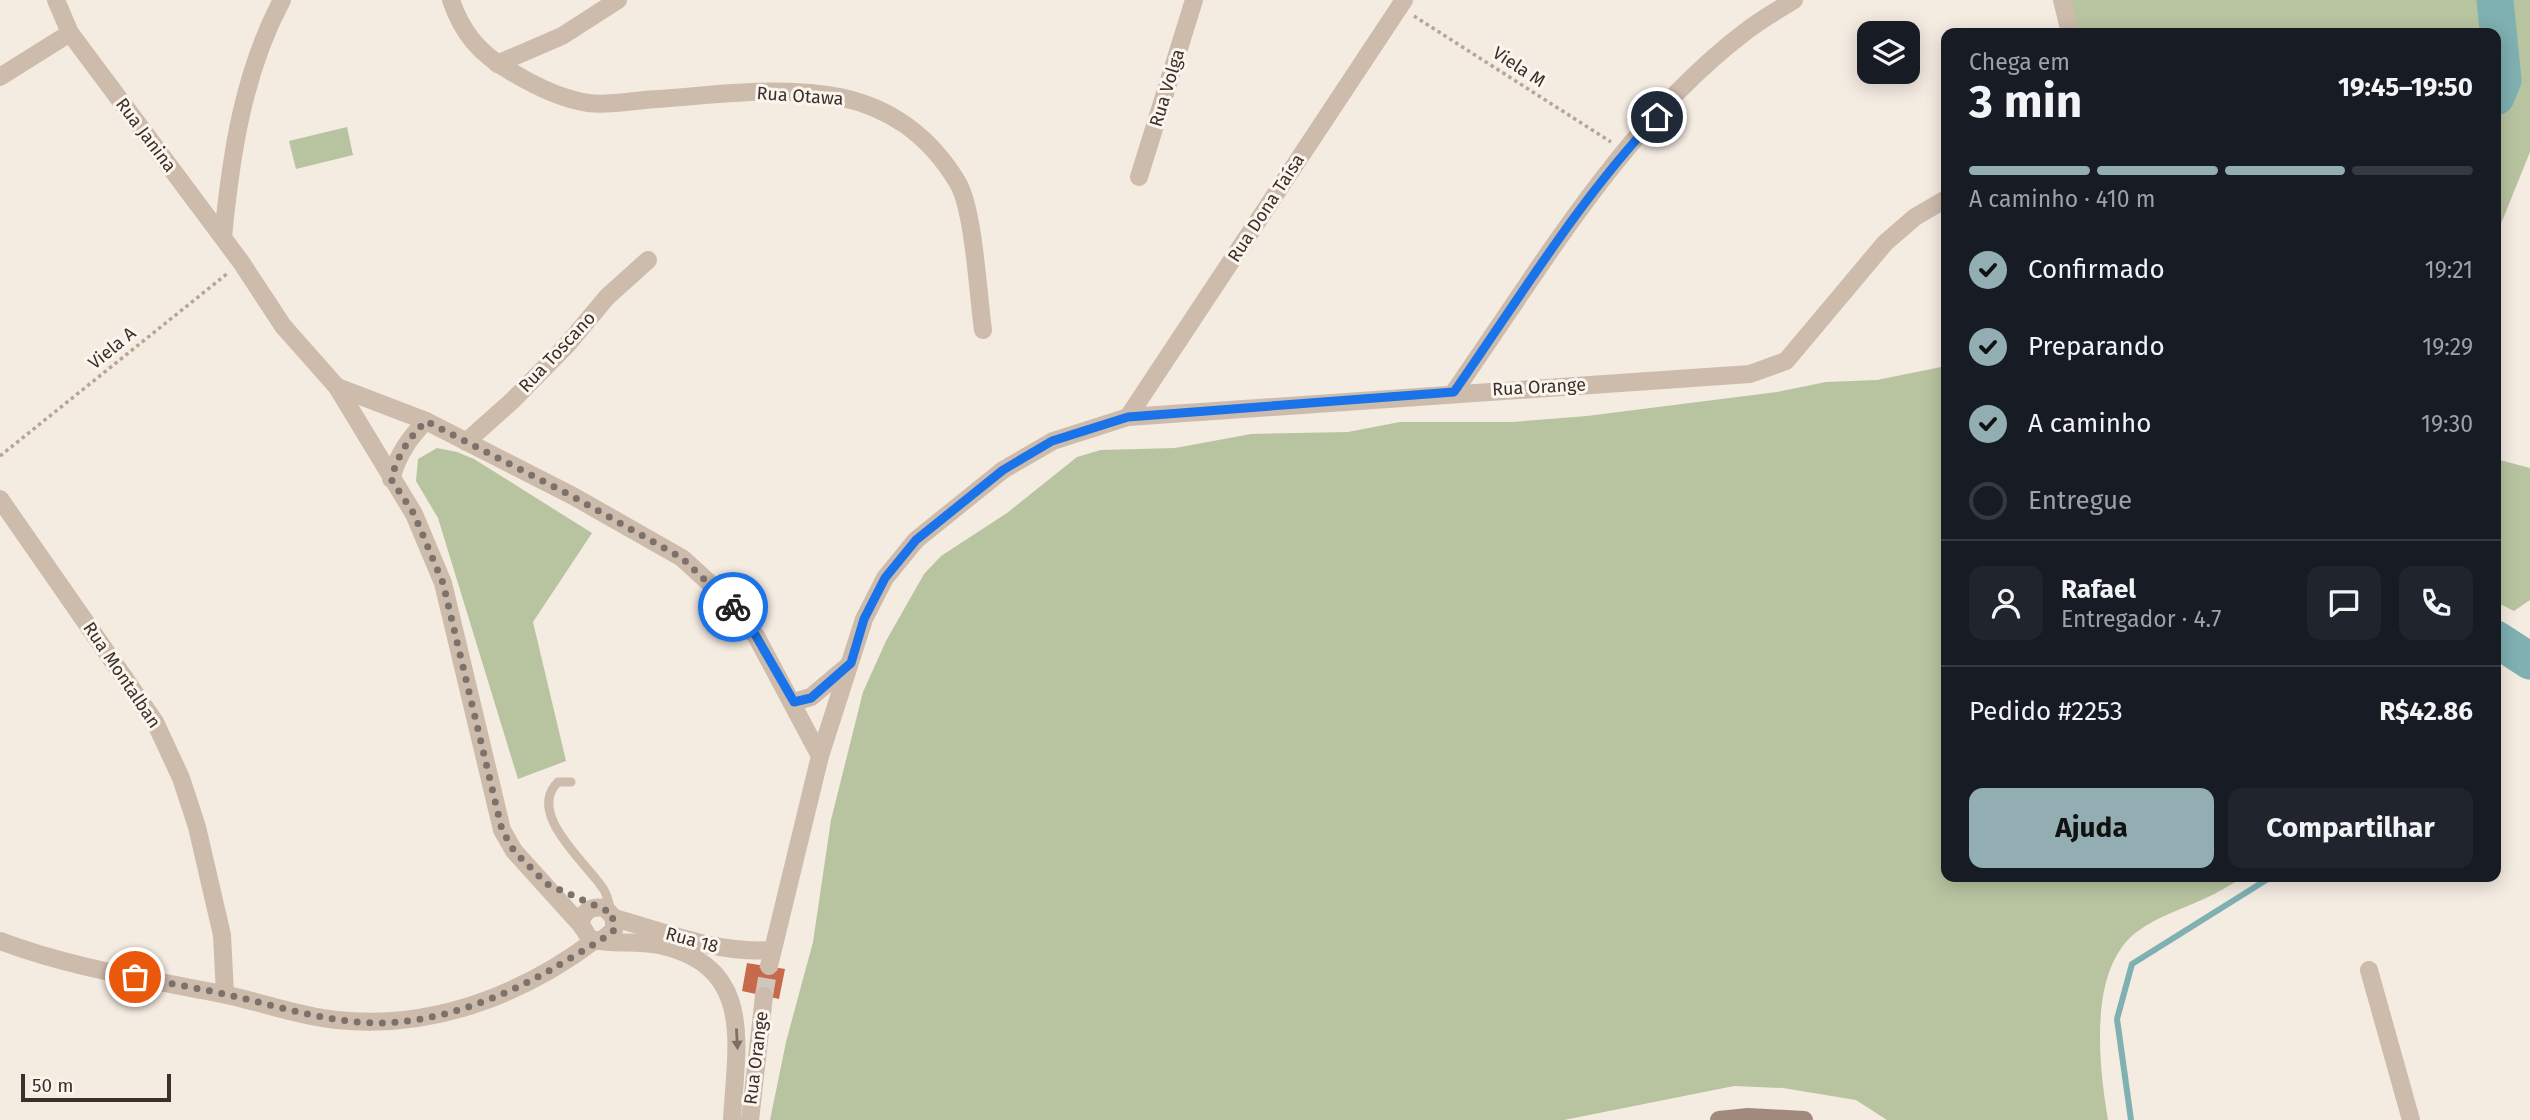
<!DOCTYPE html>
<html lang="pt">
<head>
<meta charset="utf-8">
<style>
	body { margin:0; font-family:"Fira Sans",sans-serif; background:#20242c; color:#f1f3f6; height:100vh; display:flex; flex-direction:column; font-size:26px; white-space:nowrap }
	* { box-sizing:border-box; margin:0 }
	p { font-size:23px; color:#9ea1a6 }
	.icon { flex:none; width:38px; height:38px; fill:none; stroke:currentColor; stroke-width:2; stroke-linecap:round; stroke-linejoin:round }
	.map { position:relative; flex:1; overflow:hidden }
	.side { position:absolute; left:1941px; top:28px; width:560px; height:854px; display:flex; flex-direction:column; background:#171b24; border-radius:14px; box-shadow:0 4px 18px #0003 }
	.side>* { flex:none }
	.buttons { position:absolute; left:1857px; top:21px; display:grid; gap:14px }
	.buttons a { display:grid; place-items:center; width:63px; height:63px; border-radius:14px; background:#171b24; box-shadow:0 4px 18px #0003; font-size:35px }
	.scale { position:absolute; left:21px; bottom:18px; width:150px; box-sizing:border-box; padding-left:7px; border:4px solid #3b302b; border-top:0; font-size:19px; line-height:24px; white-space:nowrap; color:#3b302b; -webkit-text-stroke:5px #fbf5ee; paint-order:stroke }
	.pin { position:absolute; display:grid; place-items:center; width:60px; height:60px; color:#fff; margin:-30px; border:4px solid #fff; border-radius:50%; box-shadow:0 2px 7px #0007 }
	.courier { position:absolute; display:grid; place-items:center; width:70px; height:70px; margin:-35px; border:5px solid #1a73e8; border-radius:50%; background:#fff; color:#222; box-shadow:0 2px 9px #0007 }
	.overview em { font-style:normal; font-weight:700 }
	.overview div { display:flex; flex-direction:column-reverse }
	.overview { display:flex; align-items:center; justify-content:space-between; height:119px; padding:0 28px }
	h1 { font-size:46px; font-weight:700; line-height:52px }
	.bar { display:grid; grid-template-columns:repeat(4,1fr); gap:10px 7px; align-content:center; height:84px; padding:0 28px }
	.bar i { height:9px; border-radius:5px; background:#363941 }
	.bar .selected { background:#92aeb2 }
	.bar p { grid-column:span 4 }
	.line { display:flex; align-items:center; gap:18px; padding:0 28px; border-top:2px solid #363941 }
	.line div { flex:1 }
	.round { display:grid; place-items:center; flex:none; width:74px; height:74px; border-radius:14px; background:#20242c }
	ol { padding:0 28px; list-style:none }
	li { display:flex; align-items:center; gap:21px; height:77px }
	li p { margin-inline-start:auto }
	li .icon { padding:7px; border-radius:50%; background:#92aeb2; color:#111; stroke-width:4 }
	li:last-child { color:#9ea1a6 }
	li i { width:38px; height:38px; border:4px solid #363941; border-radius:50% }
	.cta { display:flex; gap:14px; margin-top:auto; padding:14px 28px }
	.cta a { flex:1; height:80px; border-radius:14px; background:#92aeb2; color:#111; font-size:28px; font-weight:700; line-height:80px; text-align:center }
	.cta a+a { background:#20242c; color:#f1f3f6 }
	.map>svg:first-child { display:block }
</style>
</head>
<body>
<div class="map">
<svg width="2530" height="1120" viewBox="0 0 2530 1120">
	<rect width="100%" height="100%" fill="#f4ebe1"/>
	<g fill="#b8c4a0">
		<path d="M 2067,0 L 2483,0 L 2488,33 L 2079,33 Z"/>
		<path d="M 2510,0 L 2530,0 L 2530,152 L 2496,236 L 2496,123 L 2507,105 L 2514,80 L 2516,55 Z"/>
		<path d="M 347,127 L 353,155 L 296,169 L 289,141 Z"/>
		<path d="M 1946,366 L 1946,877 L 2244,877 C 2231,884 2219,892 2206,898 C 2184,908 2157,917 2138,931 C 2087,968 2099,1066 2108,1120 L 1887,1120 L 1856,1100 L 1783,1088 L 1734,1086 L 1564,1120 L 770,1120 L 786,1042 L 813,942 L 831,820 L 863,692 L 886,641 L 924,574 L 941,556 L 1007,513 L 1077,457 L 1101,450 L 1175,448 L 1251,434 L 1348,432 L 1400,422 L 1512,422 L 1587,416 L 1777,392 L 1826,382 L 1877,380 Z"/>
		<path d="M 437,448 L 457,452 L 474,459 L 592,533 L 533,622 L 566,761 L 518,779 L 438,518 L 416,481 L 418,459 Z"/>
		<path d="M 2496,459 L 2530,468 L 2530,600 L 2514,611 L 2496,602 Z"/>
	</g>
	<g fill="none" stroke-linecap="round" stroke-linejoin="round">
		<path stroke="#7fb0b2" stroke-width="6" d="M 2131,1120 L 2117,1019 L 2132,964 L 2271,877"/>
		<g stroke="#7fb0b2" stroke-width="37">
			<path d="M 2495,0 L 2503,80 L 2496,97"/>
			<path d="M 2496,639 L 2530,661"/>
		</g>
	</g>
	<path fill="#c8694b" d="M 747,963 L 785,969 L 779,999 L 742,991 Z"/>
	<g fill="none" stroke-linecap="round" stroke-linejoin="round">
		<path stroke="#cfc6bd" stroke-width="18" stroke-dasharray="18 9" stroke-linecap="butt" d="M 764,996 L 769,966"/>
		<g stroke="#b9a596" stroke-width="3.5" stroke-dasharray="3.5 3.5" stroke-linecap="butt">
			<path d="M 1414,16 L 1611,142"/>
			<path d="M 0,456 L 228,273"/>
		</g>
		<path stroke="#cdbbac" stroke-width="9" d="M 571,782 L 558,782 C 525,814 589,865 604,890 C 608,897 609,904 611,911"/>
		<g stroke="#cdbbac" stroke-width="18">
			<path d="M 56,0 L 70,33 L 241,262 L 283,326 L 337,387 L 426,421 L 573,496 L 682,558 L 726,598 L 756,636 L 820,756 L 769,966"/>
			<path d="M 451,0 C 462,33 480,54 510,71 C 533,85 561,99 588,103 C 610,106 635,100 657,99 C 773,91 888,67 958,183 C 974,211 978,295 983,330"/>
			<path d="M 2062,0 L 2070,33"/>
			<path d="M 497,64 L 562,36 L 618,0"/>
			<path d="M 0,77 L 70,33"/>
			<path d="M 1139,177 L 1194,0"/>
			<path d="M 223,237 C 231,155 243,73 282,0"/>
			<path d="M 337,387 L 414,514 L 443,583 L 502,830 L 514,851 L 581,925"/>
			<path d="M 1454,392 C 1540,269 1624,124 1745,32 C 1760,20 1778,10 1794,0"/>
			<path d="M 1128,417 L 1404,0"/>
			<path d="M 466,442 L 512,401 L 567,345 L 607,297 L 648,260"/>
			<path d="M 391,479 C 398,455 408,439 426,421"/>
			<path d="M 0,499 L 155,722 L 181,778 L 197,827 L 222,935 L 225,994"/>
			<path d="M 794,702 L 811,697 L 849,665"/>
			<path d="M 820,756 L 864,619 L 885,578 L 916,540 L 1003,470 L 1053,441 L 1128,417 L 1750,374 L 1786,361 L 1885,243 L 1915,217 L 1946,199"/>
			<path d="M 614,918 C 666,932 716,954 771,950"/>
			<path d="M 603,939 L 614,930 L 614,918 L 605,908 C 591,906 582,911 581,925 L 590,939 C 611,945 637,940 659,945 C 756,966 736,1045 732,1120"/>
			<path d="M 0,941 C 68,967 141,978 212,992 C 254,999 295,1016 337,1020 C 430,1030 521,996 595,940"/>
			<path d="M 2369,970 L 2411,1120"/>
			<path d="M 750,1120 L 764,996"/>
		</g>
		<path stroke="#a18a7d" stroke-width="18" d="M 1719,1120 L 1748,1117 L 1804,1120"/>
	</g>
	<defs><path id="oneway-solid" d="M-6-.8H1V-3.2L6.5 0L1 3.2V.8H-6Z" transform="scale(1.75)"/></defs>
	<use fill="#7d6f65" href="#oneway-solid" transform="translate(737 1039) rotate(87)"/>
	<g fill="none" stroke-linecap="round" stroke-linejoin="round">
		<path stroke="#7c716b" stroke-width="7" stroke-dasharray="0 12.6" d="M 135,977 C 166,983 198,988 229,995 C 277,1006 326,1022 376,1023 C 438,1023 499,999 552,969 C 562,963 611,935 614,930 L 612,913 L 547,884 L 514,851 L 502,830 L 443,583 L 414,514 L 391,479 C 398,455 408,439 426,421 L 572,496 L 682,558 L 733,607"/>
		<path stroke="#1a73e8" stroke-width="9" d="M 733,607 L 756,636 L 794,702 L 811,698 L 851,663 L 864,619 L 885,578 L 916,540 L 1003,470 L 1052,441 L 1128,417 L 1454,392 C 1519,299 1579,199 1657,117"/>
	</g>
	<g text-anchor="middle" stroke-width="6" stroke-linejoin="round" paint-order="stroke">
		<g font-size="18" fill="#3b302b" stroke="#fbf5ee">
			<text transform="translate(1519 67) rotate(33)" y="6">Viela M</text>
			<text transform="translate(1167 88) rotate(-73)" y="6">Rua Volga</text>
			<text transform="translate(800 96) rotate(4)" y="6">Rua Otawa</text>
			<text transform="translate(146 135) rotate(53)" y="6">Rua Janina</text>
			<text transform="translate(1266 208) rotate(-57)" y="6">Rua Dona Taísa</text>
			<text transform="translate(112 348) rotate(-39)" y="6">Viela A</text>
			<text transform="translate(557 352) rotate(-47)" y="6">Rua Toscano</text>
			<text transform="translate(1539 387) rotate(-3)" y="6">Rua Orange</text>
			<text transform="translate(122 675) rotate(56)" y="6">Rua Montalban</text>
			<text transform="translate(692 940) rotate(15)" y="6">Rua 18</text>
			<text transform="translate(756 1058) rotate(-83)" y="6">Rua Orange</text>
		</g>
	</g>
</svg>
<div class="buttons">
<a><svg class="icon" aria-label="layers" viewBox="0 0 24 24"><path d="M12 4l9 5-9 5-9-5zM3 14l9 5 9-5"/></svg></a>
</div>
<div class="scale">50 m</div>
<div class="pin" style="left:135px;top:977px;background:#ea580c"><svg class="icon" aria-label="bag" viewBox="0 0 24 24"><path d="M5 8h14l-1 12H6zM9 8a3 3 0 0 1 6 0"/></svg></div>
<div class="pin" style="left:1657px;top:117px;background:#1f2937"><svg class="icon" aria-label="home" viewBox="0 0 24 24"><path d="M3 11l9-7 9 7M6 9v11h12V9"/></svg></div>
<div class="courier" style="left:733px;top:607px"><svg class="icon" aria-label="bike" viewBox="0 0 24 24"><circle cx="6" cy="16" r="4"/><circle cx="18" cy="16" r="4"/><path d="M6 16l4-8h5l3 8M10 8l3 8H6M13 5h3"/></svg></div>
<section class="side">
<div class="overview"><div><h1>3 min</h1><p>Chega em</p></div><em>19:45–19:50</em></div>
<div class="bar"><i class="selected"></i><i class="selected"></i><i class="selected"></i><i></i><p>A caminho · 410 m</p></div>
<ol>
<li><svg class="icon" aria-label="check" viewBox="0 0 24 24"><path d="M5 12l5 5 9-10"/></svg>Confirmado<p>19:21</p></li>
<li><svg class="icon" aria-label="check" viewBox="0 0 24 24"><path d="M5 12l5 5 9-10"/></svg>Preparando<p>19:29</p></li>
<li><svg class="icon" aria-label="check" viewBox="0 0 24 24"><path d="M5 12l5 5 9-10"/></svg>A caminho<p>19:30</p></li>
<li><i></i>Entregue</li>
</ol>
<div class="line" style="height:126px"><a class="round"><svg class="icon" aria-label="person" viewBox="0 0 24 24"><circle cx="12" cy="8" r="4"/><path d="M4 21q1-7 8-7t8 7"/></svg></a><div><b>Rafael</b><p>Entregador · 4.7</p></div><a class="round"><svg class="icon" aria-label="chat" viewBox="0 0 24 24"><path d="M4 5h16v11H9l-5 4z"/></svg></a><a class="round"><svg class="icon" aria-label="phone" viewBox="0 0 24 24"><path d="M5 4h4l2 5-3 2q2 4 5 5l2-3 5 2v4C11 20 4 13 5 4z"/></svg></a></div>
<div class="line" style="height:91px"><div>Pedido #2253</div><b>R$42.86</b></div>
<div class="cta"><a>Ajuda</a><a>Compartilhar</a></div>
</section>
</div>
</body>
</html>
